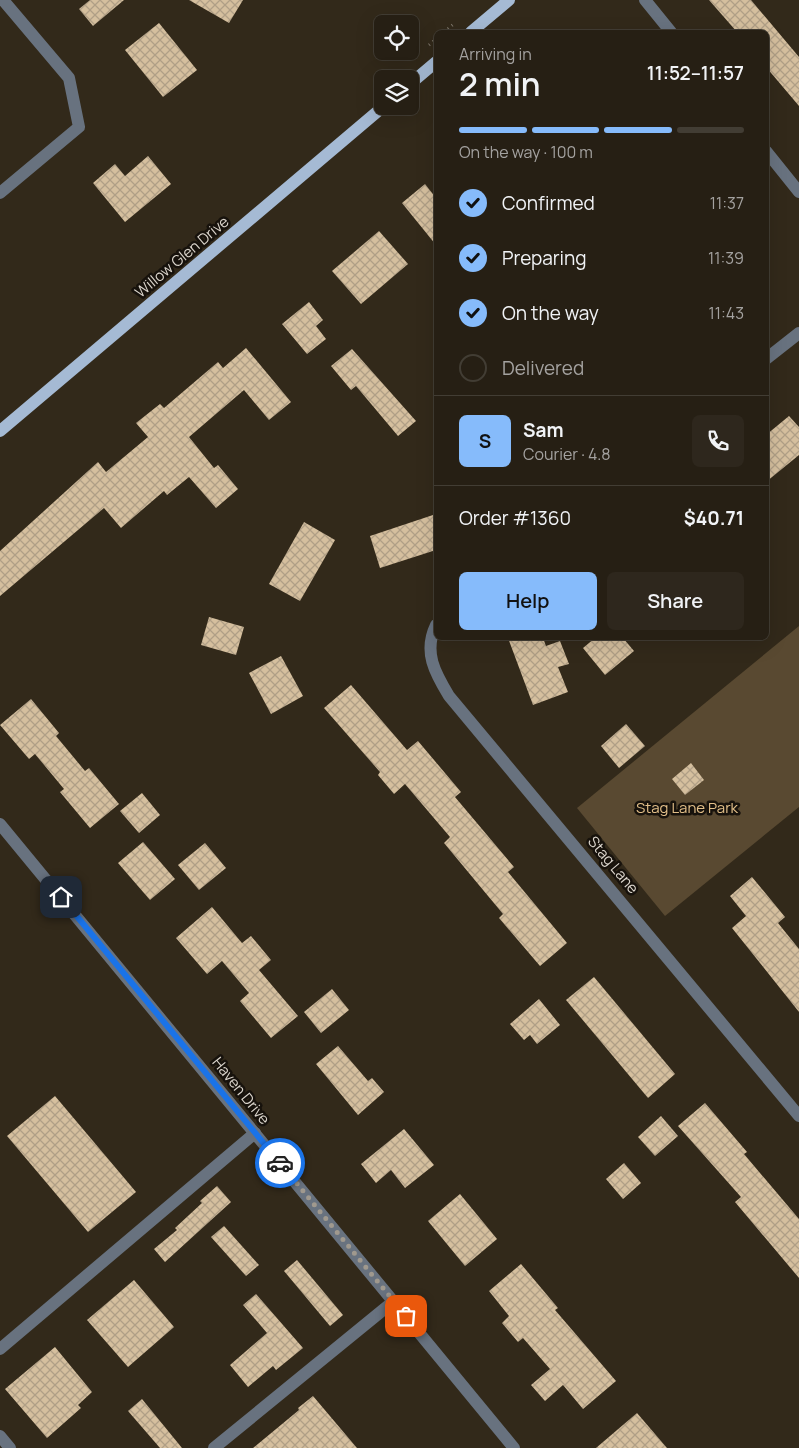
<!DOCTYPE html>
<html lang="en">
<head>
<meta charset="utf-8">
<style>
	body { margin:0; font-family:Manrope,sans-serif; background:#2e271d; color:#f1f3f6; height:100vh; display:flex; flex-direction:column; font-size:19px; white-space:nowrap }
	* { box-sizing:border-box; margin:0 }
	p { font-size:16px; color:#a4a2a0 }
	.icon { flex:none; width:28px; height:28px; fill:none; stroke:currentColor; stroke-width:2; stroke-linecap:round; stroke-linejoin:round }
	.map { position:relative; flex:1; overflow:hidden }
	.panel { position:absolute; left:434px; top:30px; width:335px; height:610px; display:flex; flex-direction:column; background:#261f14; border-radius:8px; box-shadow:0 5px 20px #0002,0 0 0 1px #423d34 }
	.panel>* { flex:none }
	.controls { position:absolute; left:374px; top:15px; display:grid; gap:10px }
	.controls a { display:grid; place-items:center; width:45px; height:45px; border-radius:8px; background:#261f14; box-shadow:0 5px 20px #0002,0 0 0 1px #423d34; font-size:25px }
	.pin { position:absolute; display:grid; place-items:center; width:42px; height:42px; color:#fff; margin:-21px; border-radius:10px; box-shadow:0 2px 8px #0006 }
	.courier { position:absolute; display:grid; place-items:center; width:50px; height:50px; margin:-25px; border:4px solid #1a73e8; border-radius:50%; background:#fff; color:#222; box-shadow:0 1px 6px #0007 }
	.head em { font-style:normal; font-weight:600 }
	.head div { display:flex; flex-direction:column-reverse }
	.head { display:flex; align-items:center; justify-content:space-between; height:85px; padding:0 25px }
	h1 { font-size:32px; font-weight:600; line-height:38px }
	.bar { display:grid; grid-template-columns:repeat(4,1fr); gap:8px 5px; align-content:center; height:60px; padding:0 25px }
	.bar i { height:6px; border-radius:4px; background:#423d34 }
	.bar .active { background:#86bbfb }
	.bar p { grid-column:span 4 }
	.line { display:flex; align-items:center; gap:12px; padding:0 25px; border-top:1px solid #423d34 }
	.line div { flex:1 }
	.round { display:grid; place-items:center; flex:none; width:52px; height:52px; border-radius:8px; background:#2e271d }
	ol { padding:0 25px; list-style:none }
	li { display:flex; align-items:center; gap:15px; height:55px }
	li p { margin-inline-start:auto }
	li .icon { padding:5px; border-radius:50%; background:#86bbfb; color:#111; stroke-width:4 }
	li:last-child { color:#a4a2a0 }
	li i { width:28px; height:28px; border:2px solid #423d34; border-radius:50% }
	.cta { display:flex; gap:10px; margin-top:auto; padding:10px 25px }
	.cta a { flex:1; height:58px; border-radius:8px; background:#86bbfb; color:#111; font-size:20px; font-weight:600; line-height:58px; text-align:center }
	.cta a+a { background:#2e271d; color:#f1f3f6 }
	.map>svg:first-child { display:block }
</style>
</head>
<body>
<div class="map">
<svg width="799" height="1448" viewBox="0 0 799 1448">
	<defs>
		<pattern id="building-cross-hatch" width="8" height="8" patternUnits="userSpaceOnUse" patternTransform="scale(1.25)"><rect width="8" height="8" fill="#d5bf9e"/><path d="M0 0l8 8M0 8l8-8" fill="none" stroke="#b09f86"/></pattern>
	</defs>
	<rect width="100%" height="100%" fill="#32291a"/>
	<path fill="#594931" d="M 799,626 L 799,807 L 665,916 L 577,808 Z"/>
	<g fill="url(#building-cross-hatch)">
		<path d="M 90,0 L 124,0 L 93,26 L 79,9 Z"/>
		<path d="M 189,0 L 243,0 L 229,23 Z"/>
		<path d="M 709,0 L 751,0 L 799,57 L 799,106 L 766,67 L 766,32 L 737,32 Z"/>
		<path d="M 159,23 L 197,70 L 163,97 L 125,50 Z"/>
		<path d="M 148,156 L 171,184 L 125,222 L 93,183 L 115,164 L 125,176 Z"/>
		<path d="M 425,184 L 436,198 L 436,245 L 402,203 Z"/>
		<path d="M 379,231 L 408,264 L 361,304 L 332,271 Z"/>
		<path d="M 309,302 L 323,320 L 316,326 L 326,339 L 307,354 L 282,324 Z"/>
		<path d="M 246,348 L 291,402 L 269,420 L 244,390 L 189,437 L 214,468 L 218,465 L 238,489 L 216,508 L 189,477 L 167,495 L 164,491 L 121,528 L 104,508 L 0,596 L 0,551 L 98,462 L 106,472 L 148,437 L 136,423 L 160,404 L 164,408 L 218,362 L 223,368 Z"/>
		<path d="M 352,349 L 416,421 L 398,436 L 356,386 L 351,390 L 331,366 Z"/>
		<path d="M 789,416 L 799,427 L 799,455 L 766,482 L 766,435 Z"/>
		<path d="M 436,514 L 436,550 L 380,568 L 370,536 Z"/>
		<path d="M 304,522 L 335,540 L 300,601 L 269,584 Z"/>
		<path d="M 209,617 L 244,627 L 236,655 L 201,645 Z"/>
		<path d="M 508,638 L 543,638 L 546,646 L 560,641 L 569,664 L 558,667 L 568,692 L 533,705 Z"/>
		<path d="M 595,638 L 623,638 L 634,651 L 605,675 L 583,648 Z"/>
		<path d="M 281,656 L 303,696 L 271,714 L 249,673 Z"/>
		<path d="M 351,685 L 407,750 L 418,741 L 461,792 L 455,797 L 514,867 L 508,872 L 567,943 L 540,966 L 499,918 L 503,914 L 444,843 L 450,837 L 405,784 L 394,794 L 378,775 L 380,772 L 324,708 Z"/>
		<path d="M 31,699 L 59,733 L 56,736 L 85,771 L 89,768 L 119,804 L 90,828 L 60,792 L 64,789 L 35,754 L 29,759 L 0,725 Z"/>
		<path d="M 626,724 L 645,746 L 619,768 L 601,746 Z"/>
		<path d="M 691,763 L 704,780 L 685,795 L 672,779 Z"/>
		<path d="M 142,793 L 160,815 L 139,833 L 120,811 Z"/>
		<path d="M 143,842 L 175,879 L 150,900 L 118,863 Z"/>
		<path d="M 205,843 L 226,868 L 199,890 L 178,865 Z"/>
		<path d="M 752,877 L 785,917 L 778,923 L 799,949 L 799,1012 L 732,928 L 746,916 L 730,896 Z"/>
		<path d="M 212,907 L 242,943 L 251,936 L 271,960 L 259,970 L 298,1016 L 271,1038 L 240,1001 L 249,993 L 222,961 L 207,974 L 176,938 Z"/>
		<path d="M 594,977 L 675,1074 L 648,1098 L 566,1000 Z"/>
		<path d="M 332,989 L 349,1010 L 321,1033 L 304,1012 Z"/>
		<path d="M 539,999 L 560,1025 L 537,1044 L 530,1035 L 524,1040 L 510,1024 Z"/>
		<path d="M 338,1046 L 368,1081 L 372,1078 L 384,1092 L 358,1115 L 316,1064 Z"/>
		<path d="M 55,1096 L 136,1192 L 88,1232 L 7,1136 Z"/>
		<path d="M 705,1103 L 747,1152 L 744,1154 L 799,1219 L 799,1278 L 735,1202 L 741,1197 L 678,1126 Z"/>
		<path d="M 661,1116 L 678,1136 L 655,1156 L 638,1137 Z"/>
		<path d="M 404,1129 L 434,1165 L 405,1188 L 391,1170 L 376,1183 L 361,1164 Z"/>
		<path d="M 624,1163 L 641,1183 L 623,1199 L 606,1179 Z"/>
		<path d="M 217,1186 L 231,1202 L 165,1262 L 154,1249 L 177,1230 L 175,1228 L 202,1203 L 200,1201 Z"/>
		<path d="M 460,1194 L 497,1239 L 465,1266 L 428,1221 Z"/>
		<path d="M 224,1226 L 259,1265 L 246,1276 L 211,1237 Z"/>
		<path d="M 297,1260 L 343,1315 L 330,1326 L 284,1271 Z"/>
		<path d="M 521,1264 L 558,1308 L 555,1310 L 616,1381 L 583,1409 L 563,1385 L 545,1401 L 531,1385 L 550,1369 L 523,1338 L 518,1342 L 502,1323 L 509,1316 L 489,1291 Z"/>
		<path d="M 134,1280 L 174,1327 L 128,1367 L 87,1320 Z"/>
		<path d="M 256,1294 L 303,1348 L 276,1370 L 273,1366 L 248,1387 L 230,1365 L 267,1333 L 243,1305 Z"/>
		<path d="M 55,1347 L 92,1392 L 78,1405 L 81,1408 L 47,1438 L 5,1389 Z"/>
		<path d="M 313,1396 L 357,1448 L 253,1448 L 299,1410 L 298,1408 Z"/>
		<path d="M 142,1399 L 182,1448 L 160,1448 L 128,1411 Z"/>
		<path d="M 637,1413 L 667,1448 L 596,1448 Z"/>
	</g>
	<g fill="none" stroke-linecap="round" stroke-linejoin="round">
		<g stroke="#7d7569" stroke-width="3" stroke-dasharray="1 4" stroke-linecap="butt">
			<path d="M 444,32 L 455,23"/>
			<path d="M 429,45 L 436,39"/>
			<path d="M 388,79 L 395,73"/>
			<path d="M 374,90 L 382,83"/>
		</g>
		<g stroke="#68727f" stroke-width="12">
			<path d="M 645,0 L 671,32"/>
			<path d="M 766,151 L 799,192"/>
			<path d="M 0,193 L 79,127 L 69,78 L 3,0"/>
			<path d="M 766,359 L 799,333"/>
			<path d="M 436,625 C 423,652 435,673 449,696 L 799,1116"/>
			<path d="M 0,824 L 514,1448"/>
			<path d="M 0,1349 L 255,1133"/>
			<path d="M 0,1436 L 10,1448"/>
			<path d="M 214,1448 L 394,1301"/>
		</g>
		<g stroke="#a5bad4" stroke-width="12">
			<path d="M 471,32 L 509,0"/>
			<path d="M 410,84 L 436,62"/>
			<path d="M 0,431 L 384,106"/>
		</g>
	</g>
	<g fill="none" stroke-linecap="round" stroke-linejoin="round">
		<path stroke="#a0998e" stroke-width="5" stroke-dasharray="0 9" d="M 280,1163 L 406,1316"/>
		<path stroke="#1a73e8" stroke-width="6" d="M 61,897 L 280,1163"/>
	</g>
	<g text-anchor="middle" stroke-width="5" stroke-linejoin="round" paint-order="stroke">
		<g font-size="15" fill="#dbd5cc" stroke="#17120c">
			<text transform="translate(182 257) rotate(-40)" y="5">Willow Glen Drive</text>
			<text transform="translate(613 865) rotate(50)" y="5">Stag Lane</text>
			<text transform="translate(241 1091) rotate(51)" y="5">Haven Drive</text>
		</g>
		<g font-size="15" fill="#e2bf89" stroke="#17120c">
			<text x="687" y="813">Stag Lane Park</text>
		</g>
	</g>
</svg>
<div class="controls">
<a><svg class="icon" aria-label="locate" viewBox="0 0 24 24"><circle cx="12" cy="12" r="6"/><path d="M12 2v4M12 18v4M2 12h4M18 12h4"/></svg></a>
<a><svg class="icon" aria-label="layers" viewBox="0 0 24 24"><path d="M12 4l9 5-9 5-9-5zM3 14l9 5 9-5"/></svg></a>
</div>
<div class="pin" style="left:406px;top:1316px;background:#ea580c"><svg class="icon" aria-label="bag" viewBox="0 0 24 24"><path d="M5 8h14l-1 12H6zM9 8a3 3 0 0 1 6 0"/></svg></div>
<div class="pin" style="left:61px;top:897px;background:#1f2937"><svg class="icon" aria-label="home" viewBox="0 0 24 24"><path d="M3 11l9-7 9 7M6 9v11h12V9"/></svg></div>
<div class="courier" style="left:280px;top:1163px"><svg class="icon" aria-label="car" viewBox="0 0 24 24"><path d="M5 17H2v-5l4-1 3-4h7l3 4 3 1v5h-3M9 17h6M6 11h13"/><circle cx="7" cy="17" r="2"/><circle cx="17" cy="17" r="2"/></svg></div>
<section class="panel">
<div class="head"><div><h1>2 min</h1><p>Arriving in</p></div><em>11:52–11:57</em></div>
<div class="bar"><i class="active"></i><i class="active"></i><i class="active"></i><i></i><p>On the way · 100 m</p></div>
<ol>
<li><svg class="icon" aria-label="check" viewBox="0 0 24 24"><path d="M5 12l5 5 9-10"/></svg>Confirmed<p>11:37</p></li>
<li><svg class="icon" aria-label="check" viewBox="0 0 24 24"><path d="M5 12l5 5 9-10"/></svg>Preparing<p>11:39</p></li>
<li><svg class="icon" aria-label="check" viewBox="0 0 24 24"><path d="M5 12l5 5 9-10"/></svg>On the way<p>11:43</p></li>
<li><i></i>Delivered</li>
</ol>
<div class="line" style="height:90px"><b class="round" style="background:#86bbfb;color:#111">S</b><div><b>Sam</b><p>Courier · 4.8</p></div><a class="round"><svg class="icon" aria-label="phone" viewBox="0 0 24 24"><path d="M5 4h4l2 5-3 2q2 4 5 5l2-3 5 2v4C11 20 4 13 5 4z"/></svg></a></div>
<div class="line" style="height:65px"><div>Order #1360</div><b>$40.71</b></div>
<div class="cta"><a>Help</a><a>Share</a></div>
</section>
</div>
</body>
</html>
